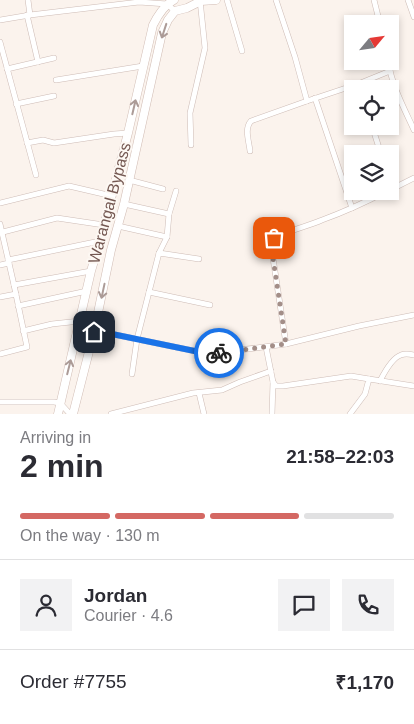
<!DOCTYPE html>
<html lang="en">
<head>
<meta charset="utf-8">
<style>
	body { margin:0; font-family:Helvetica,sans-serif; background:#f2f2f3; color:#2b2b33; height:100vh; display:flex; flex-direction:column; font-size:19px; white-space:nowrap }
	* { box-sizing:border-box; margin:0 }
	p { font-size:16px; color:#7c7c81 }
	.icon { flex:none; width:28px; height:28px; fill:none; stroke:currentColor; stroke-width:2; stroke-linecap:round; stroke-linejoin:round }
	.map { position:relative; height:414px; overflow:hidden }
	.panel { display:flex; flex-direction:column; background:#fff; flex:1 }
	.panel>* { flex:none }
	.needle { width:32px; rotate:61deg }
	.buttons { position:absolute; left:344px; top:15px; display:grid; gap:10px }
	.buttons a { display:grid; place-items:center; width:55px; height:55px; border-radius:0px; background:#fff; box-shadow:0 2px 8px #0003; font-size:25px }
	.pin { position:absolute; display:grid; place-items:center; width:42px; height:42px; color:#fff; margin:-21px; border-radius:10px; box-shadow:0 2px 8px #0006 }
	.courier { position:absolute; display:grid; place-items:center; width:50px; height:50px; margin:-25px; border:4px solid #1a73e8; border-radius:50%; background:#fff; color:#222; box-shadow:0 1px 6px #0007 }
	.headline em { font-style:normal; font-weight:700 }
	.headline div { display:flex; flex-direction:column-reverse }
	.headline { display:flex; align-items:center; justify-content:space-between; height:85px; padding:0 20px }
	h1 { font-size:32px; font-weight:700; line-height:38px }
	.bar { display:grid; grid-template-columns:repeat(4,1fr); gap:8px 5px; align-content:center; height:60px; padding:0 20px }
	.bar i { height:6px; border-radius:4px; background:#e1e1e2 }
	.bar .on { background:#d46863 }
	.bar p { grid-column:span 4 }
	.line { display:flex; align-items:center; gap:12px; padding:0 20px; border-top:1px solid #e1e1e2 }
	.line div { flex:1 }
	.round { display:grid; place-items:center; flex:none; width:52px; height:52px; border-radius:0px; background:#f2f2f3 }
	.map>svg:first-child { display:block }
</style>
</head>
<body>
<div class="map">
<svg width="414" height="414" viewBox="0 0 414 414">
	<rect width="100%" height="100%" fill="#fbf3ed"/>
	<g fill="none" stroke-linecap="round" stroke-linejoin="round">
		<g stroke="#cebcb6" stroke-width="6">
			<g id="street">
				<path d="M 28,0 L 30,15"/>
				<path d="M 227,0 L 242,51"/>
				<path d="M 276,0 L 295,57 L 307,101 L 358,84 L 390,71"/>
				<path d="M 374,0 L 380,24"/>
				<path d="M 408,0 L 414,17"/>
				<path d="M 27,15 L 38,62"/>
				<path d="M 0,20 L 30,15 L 139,2 L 167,4 L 175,11"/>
				<path d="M 0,42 L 36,175"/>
				<path d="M 388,61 C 392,86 404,108 414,130"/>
				<path d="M 7,69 L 54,58"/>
				<path d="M 56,80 L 143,66"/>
				<path d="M 315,98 L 352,208"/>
				<path d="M 16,104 L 54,96"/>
				<path d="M 372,126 L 381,154"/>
				<path d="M 27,143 L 43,140 L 54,143 L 114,134 L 128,133"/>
				<path d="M 191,145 L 190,113 L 205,48 L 200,0"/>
				<path d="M 250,151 C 249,141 244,129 251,121 L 307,101"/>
				<path d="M 129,180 L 163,189"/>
				<path d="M 390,181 L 392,189"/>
				<path d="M 390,190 L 414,178"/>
				<path d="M 0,203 L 69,186 L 112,196"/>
				<path d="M 124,204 L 169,214"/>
				<path d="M 0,224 L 14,285 L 27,347 L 0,354"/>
				<path d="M 118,226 L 167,237"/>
				<path d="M 3,232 L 57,218 L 104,225"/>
				<path d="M 159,253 L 167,237 L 169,214 L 176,191"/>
				<path d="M 8,260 L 100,241"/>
				<path d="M 0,265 L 9,263"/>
				<path d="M 14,285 L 91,271"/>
				<path d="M 149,292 L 210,305"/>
				<path d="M 0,297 L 16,294"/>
				<path d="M 18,306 L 87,291"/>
				<path d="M 23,331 L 52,324 L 80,321"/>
				<path d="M 94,332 L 112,334 L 209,354 L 286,344 L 359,326 L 414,315"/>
				<path d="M 286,344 L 271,245 L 274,238 C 289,230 306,227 322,220 C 344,212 366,202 387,191"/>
				<path d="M 266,347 L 273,382 L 276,386 L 283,386 L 351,376 L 369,379 L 365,394 L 350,414"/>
				<path d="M 132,374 L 137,339 L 159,253 L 199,259"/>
				<path d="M 369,379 L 414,386"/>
				<path d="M 380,381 C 384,373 392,358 401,355 C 405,353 410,354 414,355"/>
				<path d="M 199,393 L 204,414"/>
				<path d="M 0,402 L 54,402 L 60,403 L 70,414"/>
				<path d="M 111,414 L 193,393 L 222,390 L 240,382 L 271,371"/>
				<path d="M 272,414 L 273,382"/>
			</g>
		</g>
		<g stroke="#d1bcb4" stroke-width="9">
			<g id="secondary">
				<path d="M 58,414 L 91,271 L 100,241 L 128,133 L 153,25 C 158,15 164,5 174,0"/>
				<path d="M 73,414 L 94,332 L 111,250 L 124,204 L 162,33 L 168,20 L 175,11 L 187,8 L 201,1 L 216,0"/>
			</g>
		</g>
		<use href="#street" stroke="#fff" stroke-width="5"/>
		<use href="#secondary" stroke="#fff" stroke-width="8"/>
	</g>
	<defs><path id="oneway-shaft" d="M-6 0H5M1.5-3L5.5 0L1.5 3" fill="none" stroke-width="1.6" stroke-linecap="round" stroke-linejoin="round" transform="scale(1.25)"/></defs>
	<g stroke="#ac9b97">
		<use href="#oneway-shaft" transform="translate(164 31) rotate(108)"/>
		<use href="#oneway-shaft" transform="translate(134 107) rotate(-77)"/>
		<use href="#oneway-shaft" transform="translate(103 291) rotate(102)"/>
		<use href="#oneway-shaft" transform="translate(69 367) rotate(-76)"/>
	</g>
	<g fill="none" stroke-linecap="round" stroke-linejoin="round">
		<path stroke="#a38e88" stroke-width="5" stroke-dasharray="0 9" d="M 219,353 L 286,344 L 271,245 L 274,238"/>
		<path stroke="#1a73e8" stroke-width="6" d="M 94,332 L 112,334 L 209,354 L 219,353"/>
	</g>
	<g text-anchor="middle" stroke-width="4" stroke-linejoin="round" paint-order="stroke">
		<g font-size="16" fill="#745852" stroke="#fdf8f3">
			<text transform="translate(109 203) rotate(-75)" y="6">Warangal Bypass</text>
		</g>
	</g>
</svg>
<div class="buttons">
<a><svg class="needle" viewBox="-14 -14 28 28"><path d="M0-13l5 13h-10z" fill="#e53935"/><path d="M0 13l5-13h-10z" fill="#7c7c81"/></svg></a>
<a><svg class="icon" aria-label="locate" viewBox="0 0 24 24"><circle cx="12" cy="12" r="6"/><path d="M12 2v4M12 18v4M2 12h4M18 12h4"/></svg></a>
<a><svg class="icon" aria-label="layers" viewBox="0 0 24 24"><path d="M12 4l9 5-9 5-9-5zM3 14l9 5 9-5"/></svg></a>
</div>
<div class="pin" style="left:274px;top:238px;background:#ea580c"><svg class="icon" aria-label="bag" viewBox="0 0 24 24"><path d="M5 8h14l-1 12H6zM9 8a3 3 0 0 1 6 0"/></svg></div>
<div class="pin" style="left:94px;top:332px;background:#1f2937"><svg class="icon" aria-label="home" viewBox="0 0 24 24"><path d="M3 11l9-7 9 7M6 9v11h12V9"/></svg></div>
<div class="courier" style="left:219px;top:353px"><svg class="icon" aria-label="bike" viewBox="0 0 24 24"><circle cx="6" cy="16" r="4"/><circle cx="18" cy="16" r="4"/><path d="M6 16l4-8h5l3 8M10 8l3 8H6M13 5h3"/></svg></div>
</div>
<section class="panel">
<div class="headline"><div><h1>2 min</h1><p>Arriving in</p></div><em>21:58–22:03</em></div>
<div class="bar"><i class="on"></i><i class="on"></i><i class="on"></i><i></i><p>On the way · 130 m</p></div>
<div class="line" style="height:90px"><a class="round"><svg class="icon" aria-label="person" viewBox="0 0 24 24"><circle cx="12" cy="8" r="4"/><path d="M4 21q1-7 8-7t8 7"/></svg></a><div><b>Jordan</b><p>Courier · 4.6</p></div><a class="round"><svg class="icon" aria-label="chat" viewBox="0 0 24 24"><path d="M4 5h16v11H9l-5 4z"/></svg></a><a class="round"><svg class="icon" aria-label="phone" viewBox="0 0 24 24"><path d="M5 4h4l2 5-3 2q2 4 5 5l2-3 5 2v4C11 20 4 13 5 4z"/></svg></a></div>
<div class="line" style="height:65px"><div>Order #7755</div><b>₹1,170</b></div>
</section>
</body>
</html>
